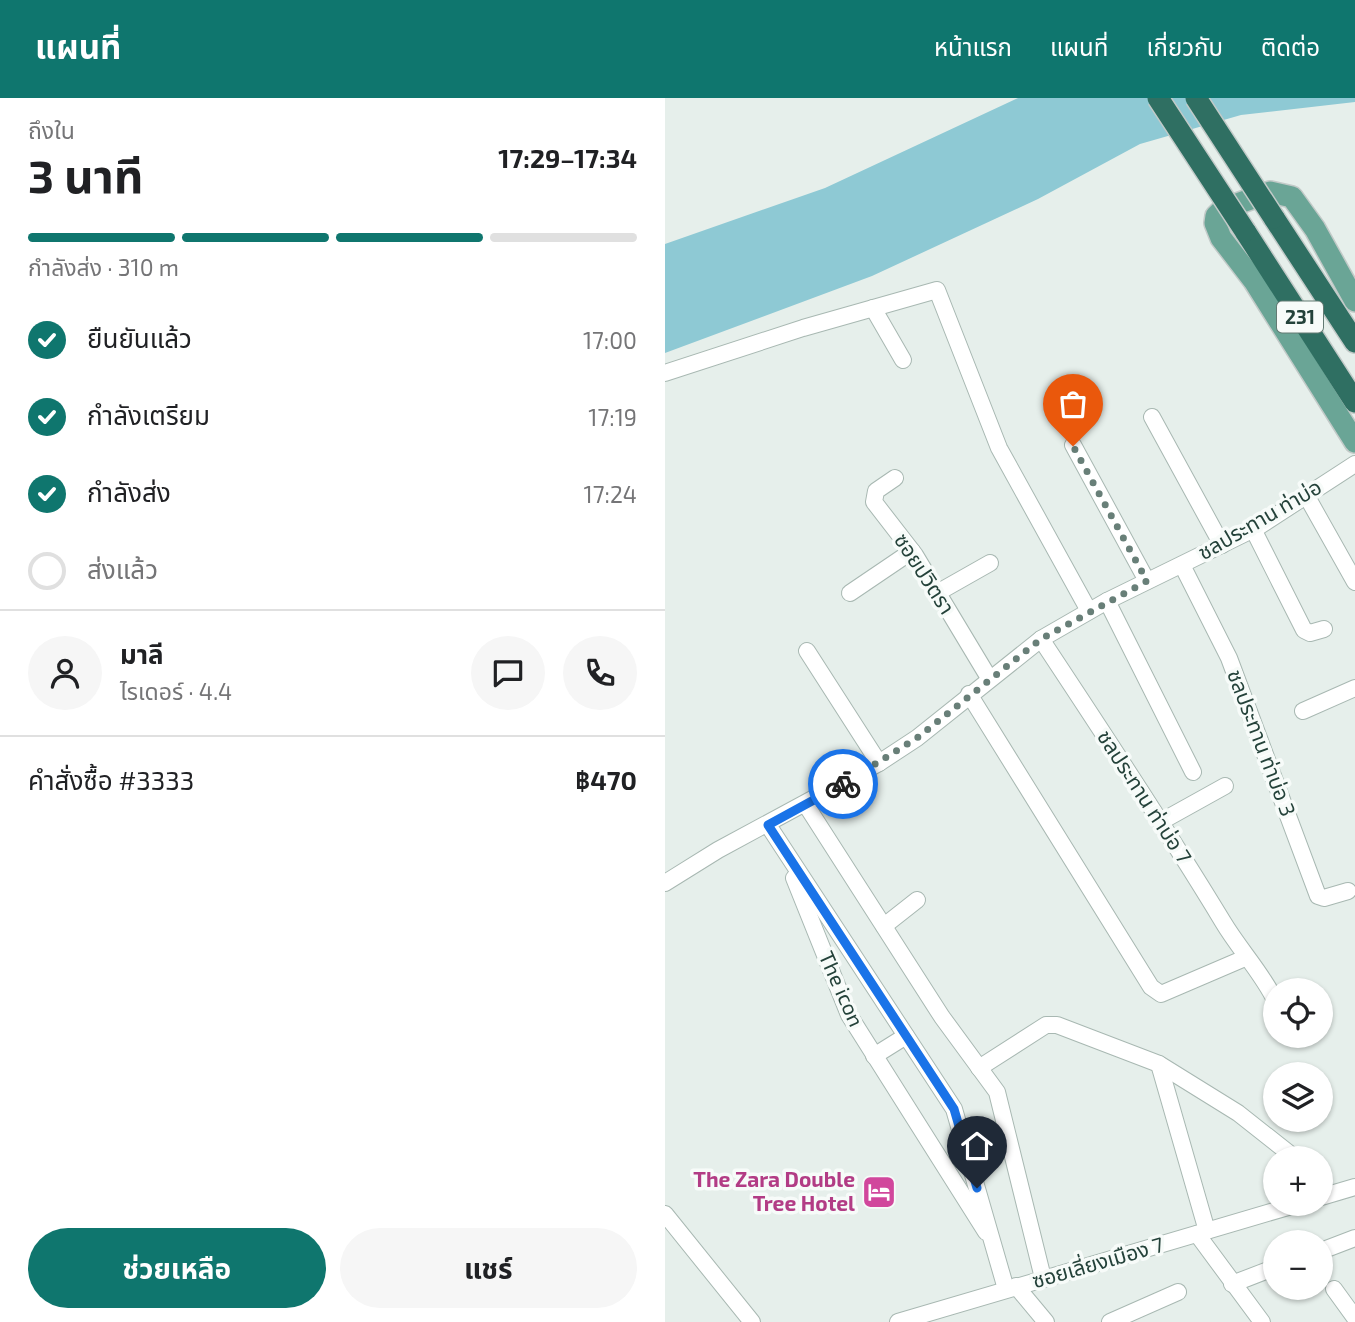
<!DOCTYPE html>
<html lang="th">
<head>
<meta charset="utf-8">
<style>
	body { margin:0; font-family:"Exo 2","Noto Sans Thai",sans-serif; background:#f6f6f6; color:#202124; height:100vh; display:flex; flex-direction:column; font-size:26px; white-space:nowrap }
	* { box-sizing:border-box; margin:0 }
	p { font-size:23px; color:#757577 }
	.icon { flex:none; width:38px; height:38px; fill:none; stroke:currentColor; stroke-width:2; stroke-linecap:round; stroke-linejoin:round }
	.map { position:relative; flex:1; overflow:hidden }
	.sheet { display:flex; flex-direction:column; background:#fff; width:665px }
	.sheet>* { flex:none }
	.controls { position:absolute; left:598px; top:880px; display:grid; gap:14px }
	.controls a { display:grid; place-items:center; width:70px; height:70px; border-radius:50%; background:#fff; box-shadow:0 2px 5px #0004; font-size:35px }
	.pin { position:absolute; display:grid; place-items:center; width:60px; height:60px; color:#fff; margin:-72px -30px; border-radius:50% 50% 50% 0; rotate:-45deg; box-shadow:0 0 7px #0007 }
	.pin .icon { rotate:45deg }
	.courier { position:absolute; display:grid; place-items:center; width:70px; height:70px; margin:-35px; border:5px solid #1a73e8; border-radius:50%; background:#fff; color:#222; box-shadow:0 2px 9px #0007 }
	.head em { font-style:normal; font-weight:700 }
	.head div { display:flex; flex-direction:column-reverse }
	.head { display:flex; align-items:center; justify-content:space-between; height:119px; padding:0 28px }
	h1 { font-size:46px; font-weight:700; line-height:52px }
	.bar { display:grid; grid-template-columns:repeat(4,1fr); gap:10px 7px; align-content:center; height:84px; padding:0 28px }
	.bar i { height:9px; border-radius:5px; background:#e0e0e0 }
	.bar .current { background:#0f766e }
	.bar p { grid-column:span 4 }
	.line { display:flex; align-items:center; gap:18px; padding:0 28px; border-top:2px solid #e0e0e0 }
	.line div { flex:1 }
	.round { display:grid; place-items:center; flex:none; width:74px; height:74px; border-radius:37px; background:#f6f6f6 }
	ol { padding:0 28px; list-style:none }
	li { display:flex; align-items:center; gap:21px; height:77px }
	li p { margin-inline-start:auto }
	li .icon { padding:7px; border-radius:50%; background:#0f766e; color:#fff; stroke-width:4 }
	li:last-child { color:#757577 }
	li i { width:38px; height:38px; border:4px solid #e0e0e0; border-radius:50% }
	.primary-button { display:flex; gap:14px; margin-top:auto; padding:14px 28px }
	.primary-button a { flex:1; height:80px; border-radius:42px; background:#0f766e; color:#fff; font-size:28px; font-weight:700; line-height:80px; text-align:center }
	.primary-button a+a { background:#f6f6f6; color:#202124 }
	header { display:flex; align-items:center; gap:42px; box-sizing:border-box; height:98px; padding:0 35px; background:#0f766e; color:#fff }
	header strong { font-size:33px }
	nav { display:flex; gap:38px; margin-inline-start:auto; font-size:24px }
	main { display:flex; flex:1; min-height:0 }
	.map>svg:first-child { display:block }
</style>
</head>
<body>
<header>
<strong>แผนที่</strong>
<nav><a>หน้าแรก</a><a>แผนที่</a><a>เกี่ยวกับ</a><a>ติดต่อ</a></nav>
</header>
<main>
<section class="sheet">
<div class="head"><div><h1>3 นาที</h1><p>ถึงใน</p></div><em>17:29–17:34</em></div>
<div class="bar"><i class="current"></i><i class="current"></i><i class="current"></i><i></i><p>กำลังส่ง · 310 m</p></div>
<ol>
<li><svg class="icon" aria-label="check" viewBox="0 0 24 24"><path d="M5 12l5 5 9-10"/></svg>ยืนยันแล้ว<p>17:00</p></li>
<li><svg class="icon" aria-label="check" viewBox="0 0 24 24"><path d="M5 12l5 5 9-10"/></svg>กำลังเตรียม<p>17:19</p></li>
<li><svg class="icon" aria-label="check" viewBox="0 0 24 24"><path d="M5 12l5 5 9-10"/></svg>กำลังส่ง<p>17:24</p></li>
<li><i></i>ส่งแล้ว</li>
</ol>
<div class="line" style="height:126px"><a class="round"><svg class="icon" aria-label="person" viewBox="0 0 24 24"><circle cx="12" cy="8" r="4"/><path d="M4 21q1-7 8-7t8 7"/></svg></a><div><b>มาลี</b><p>ไรเดอร์ · 4.4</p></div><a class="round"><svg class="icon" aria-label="chat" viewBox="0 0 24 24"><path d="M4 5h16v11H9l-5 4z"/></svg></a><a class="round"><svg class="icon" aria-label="phone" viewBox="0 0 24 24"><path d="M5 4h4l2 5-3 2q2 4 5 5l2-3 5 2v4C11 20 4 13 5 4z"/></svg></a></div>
<div class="line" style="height:91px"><div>คำสั่งซื้อ #3333</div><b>฿470</b></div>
<div class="primary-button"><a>ช่วยเหลือ</a><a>แชร์</a></div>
</section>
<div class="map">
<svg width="690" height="1224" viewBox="0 0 690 1224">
	<rect width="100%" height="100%" fill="#e6efeb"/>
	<path fill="#8ec9d4" d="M 353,0 L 690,0 L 690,4 L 576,17 L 475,46 L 373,101 L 207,178 L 0,255 L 0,146 L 160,90 Z"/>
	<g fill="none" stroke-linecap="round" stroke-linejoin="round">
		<g stroke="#a8b8b2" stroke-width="18">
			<g id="minor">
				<path d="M 208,210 L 238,262"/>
				<path d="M 0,275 L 138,230 L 272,192 L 334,350 L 424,513"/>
				<path d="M 487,319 L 557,447"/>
				<path d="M 408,347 L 482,483"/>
				<path d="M 230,380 L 211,393 L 209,404 L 250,457 L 324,580"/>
				<path d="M 641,397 L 690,484"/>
				<path d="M 588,431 L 639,532 L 645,535 L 659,531"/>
				<path d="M 517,467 L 564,560 L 653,798 L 659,800 L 683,793"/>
				<path d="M 185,495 L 247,453"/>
				<path d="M 272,495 L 325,465"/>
				<path d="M 442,503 L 528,674"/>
				<path d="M 376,541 C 438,635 500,728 558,824 C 574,851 598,876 611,904"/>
				<path d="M 142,553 L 214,665"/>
				<path d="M 304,596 L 486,889 L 496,896 L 580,860"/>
				<path d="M 638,613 L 690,590"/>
				<path d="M 141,707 L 277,919 L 332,994 L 378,1180"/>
				<path d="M 497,723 L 560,688"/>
				<path d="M 103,727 L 289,1011 L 341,1191"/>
				<path d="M 129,780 L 184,917 L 321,1134"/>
				<path d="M 0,785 L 53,752 L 214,665 L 252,640 L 376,541 L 442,503 L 593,429 L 690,366"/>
				<path d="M 219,828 L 252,802"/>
				<path d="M 209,958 L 241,938"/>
				<path d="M 494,966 L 542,1133"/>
				<path d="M 314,970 L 381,927 L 392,927 L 494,966 L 573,1015 L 630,1060"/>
				<path d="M 656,1099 L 690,1089"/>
				<path d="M 0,1116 L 87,1224"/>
				<path d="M 532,1136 L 597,1224"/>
				<path d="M 656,1153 L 690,1140"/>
				<path d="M 567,1186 L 611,1169"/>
				<path d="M 351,1188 L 381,1224"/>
				<path d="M 669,1191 L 690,1220"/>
				<path d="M 233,1224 L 633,1106"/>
				<path d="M 445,1224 L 513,1194"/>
			</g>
		</g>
		<g stroke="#c2cac8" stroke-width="24">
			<path id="major" d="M 690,203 L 650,131 L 627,99 L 605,94 L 558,111 L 551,118 L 550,125 L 556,140 L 589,183 L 690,344"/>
		</g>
		<g stroke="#c2cac8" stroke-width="24">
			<g id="highway">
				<path d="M 609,120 L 690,244"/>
				<path d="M 580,133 L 690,304"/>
			</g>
		</g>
		<use href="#minor" stroke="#fff" stroke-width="16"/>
		<use href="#major" stroke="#6aa596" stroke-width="21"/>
		<use href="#highway" stroke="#2f6f62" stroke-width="21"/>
		<g stroke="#c2cac8" stroke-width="24" stroke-linecap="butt">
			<g id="highway-bridge">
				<path d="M 493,0 L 580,133"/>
				<path d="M 531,0 L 609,120"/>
			</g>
		</g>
		<use href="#highway-bridge" stroke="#2f6f62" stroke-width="21"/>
	</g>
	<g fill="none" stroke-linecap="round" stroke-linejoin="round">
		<path stroke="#687f78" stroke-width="7" stroke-dasharray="0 12.6" d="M 178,686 L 252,640 L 376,541 L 482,483 L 408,348"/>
		<path stroke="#1a73e8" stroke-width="9" d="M 178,686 L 103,727 L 289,1011 L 312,1090"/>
	</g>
	<defs>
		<g id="hotel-square" transform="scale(1.75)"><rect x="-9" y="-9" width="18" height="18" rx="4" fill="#d1479c" stroke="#f7fbf9"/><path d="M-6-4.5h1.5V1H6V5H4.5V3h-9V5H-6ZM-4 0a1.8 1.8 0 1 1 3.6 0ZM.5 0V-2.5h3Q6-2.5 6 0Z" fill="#fff"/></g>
	</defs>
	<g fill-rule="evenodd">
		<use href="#hotel-square" x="214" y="1094"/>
	</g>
	<g text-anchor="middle" stroke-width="7" stroke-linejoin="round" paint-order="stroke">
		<rect fill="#f7fbf9" stroke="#637a73" stroke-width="2" x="612" y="203.5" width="46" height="31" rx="5"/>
		<g font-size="19" font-weight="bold" fill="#24423a">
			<text x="635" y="226">231</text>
		</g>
		<g font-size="21" fill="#24423a" stroke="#f7fbf9">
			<text transform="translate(595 422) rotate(-30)" y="7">ชลประทาน ท่าบ่อ</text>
			<text transform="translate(259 476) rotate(57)" y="7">ซอยปวิตรา</text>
			<text transform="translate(596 645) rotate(69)" y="7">ชลประทาน ท่าบ่อ 3</text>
			<text transform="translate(479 699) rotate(57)" y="7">ชลประทาน ท่าบ่อ 7</text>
			<text transform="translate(176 891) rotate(66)" y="7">The icon</text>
			<text transform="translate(433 1165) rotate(-16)" y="7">ซอยเลี่ยงเมือง 7</text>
		</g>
		<g font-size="21" font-weight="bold" fill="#b23c85" stroke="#f7fbf9" text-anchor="end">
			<text x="190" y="1089">The Zara Double<tspan x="190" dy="24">Tree Hotel</tspan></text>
		</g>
	</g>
</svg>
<div class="controls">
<a><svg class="icon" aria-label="locate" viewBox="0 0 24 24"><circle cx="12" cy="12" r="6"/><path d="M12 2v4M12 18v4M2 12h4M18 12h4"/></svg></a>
<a><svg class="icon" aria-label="layers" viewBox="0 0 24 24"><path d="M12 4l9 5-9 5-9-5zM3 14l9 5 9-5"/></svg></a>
<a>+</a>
<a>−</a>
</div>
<div class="pin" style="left:408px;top:348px;background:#ea580c"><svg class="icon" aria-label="bag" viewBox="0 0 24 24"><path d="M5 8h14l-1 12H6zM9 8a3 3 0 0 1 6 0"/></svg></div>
<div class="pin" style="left:312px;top:1090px;background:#1f2937"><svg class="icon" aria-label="home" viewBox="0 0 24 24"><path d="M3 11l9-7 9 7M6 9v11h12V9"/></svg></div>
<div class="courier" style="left:178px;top:686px"><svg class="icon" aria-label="bike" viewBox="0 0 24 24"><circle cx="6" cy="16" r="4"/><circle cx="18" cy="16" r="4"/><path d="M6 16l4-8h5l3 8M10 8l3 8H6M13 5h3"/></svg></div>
</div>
</main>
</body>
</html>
